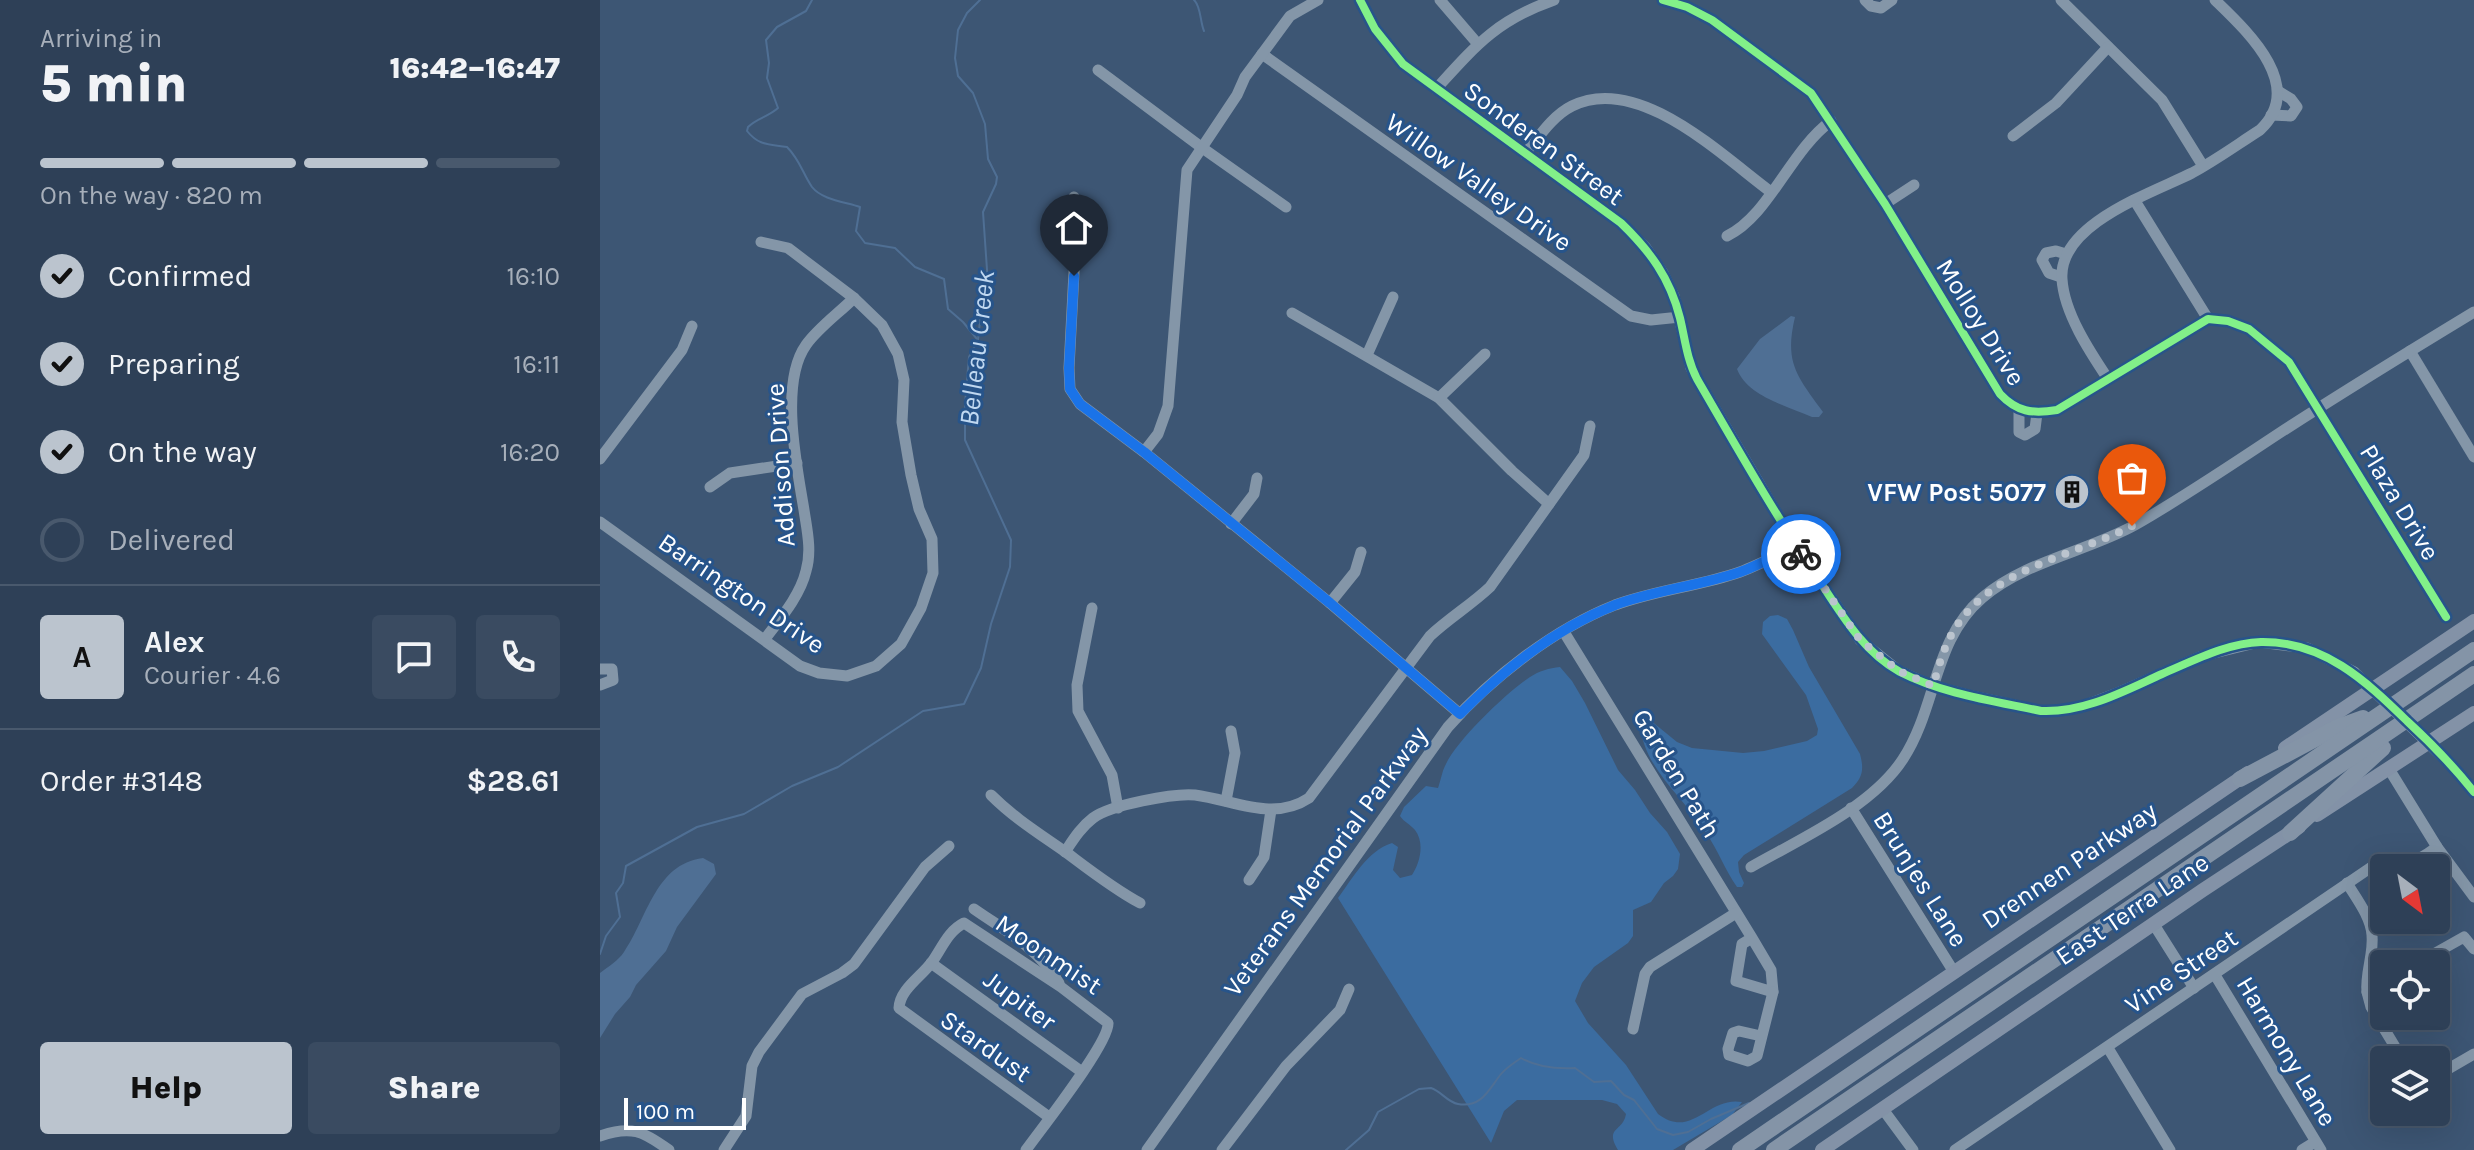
<!DOCTYPE html>
<html lang="en">
<head>
<meta charset="utf-8">
<style>
	body { margin:0; font-family:Karla,sans-serif; background:#3a4b61; color:#f1f3f6; height:100vh; display:flex; flex-direction:column; font-size:30px; white-space:nowrap }
	* { box-sizing:border-box; margin:0 }
	p { font-size:26px; color:#a7afba }
	.icon { flex:none; width:44px; height:44px; fill:none; stroke:currentColor; stroke-width:2; stroke-linecap:round; stroke-linejoin:round }
	.map { position:relative; flex:1; overflow:hidden }
	.drawer { display:flex; flex-direction:column; background:#2e4057; width:600px }
	.drawer>* { flex:none }
	.needle { width:52px; rotate:148deg }
	.tools { position:absolute; left:1770px; top:854px; display:grid; gap:16px }
	.tools a { display:grid; place-items:center; width:80px; height:80px; border-radius:8px; background:#2e4057; box-shadow:0 8px 32px #0002,0 0 0 2px #49596d; font-size:40px }
	.scale { position:absolute; left:24px; bottom:20px; width:122px; box-sizing:border-box; padding-left:8px; border:4px solid #fff; border-top:0; font-size:22px; line-height:28px; white-space:nowrap; color:#fff; -webkit-text-stroke:6px #27548a; paint-order:stroke }
	.pin { position:absolute; display:grid; place-items:center; width:68px; height:68px; color:#fff; margin:-82px -34px; border-radius:50% 50% 50% 0; rotate:-45deg; box-shadow:0 0 8px #0007 }
	.pin .icon { rotate:45deg }
	.courier { position:absolute; display:grid; place-items:center; width:80px; height:80px; margin:-40px; border:6px solid #1a73e8; border-radius:50%; background:#fff; color:#222; box-shadow:0 2px 10px #0007 }
	.summary em { font-style:normal; font-weight:800 }
	.summary div { display:flex; flex-direction:column-reverse }
	.summary { display:flex; align-items:center; justify-content:space-between; height:136px; padding:0 40px }
	h1 { font-size:52px; font-weight:800; line-height:60px }
	.bar { display:grid; grid-template-columns:repeat(4,1fr); gap:12px 8px; align-content:center; height:96px; padding:0 40px }
	.bar i { height:10px; border-radius:6px; background:#49596d }
	.bar .current { background:#bbc4ce }
	.bar p { grid-column:span 4 }
	.line { display:flex; align-items:center; gap:20px; padding:0 40px; border-top:2px solid #49596d }
	.line div { flex:1 }
	.round { display:grid; place-items:center; flex:none; width:84px; height:84px; border-radius:8px; background:#3a4b61 }
	ol { padding:0 40px; list-style:none }
	li { display:flex; align-items:center; gap:24px; height:88px }
	li p { margin-inline-start:auto }
	li .icon { padding:8px; border-radius:50%; background:#bbc4ce; color:#111; stroke-width:4 }
	li:last-child { color:#a7afba }
	li i { width:44px; height:44px; border:4px solid #49596d; border-radius:50% }
	.primary-button { display:flex; gap:16px; margin-top:auto; padding:16px 40px }
	.primary-button a { flex:1; height:92px; border-radius:8px; background:#bbc4ce; color:#111; font-size:32px; font-weight:800; line-height:92px; text-align:center }
	.primary-button a+a { background:#3a4b61; color:#f1f3f6 }
	main { display:flex; flex:1; min-height:0 }
	.map>svg:first-child { display:block }
</style>
</head>
<body>
<main>
<section class="drawer">
<div class="summary"><div><h1>5 min</h1><p>Arriving in</p></div><em>16:42–16:47</em></div>
<div class="bar"><i class="current"></i><i class="current"></i><i class="current"></i><i></i><p>On the way · 820 m</p></div>
<ol>
<li><svg class="icon" aria-label="check" viewBox="0 0 24 24"><path d="M5 12l5 5 9-10"/></svg>Confirmed<p>16:10</p></li>
<li><svg class="icon" aria-label="check" viewBox="0 0 24 24"><path d="M5 12l5 5 9-10"/></svg>Preparing<p>16:11</p></li>
<li><svg class="icon" aria-label="check" viewBox="0 0 24 24"><path d="M5 12l5 5 9-10"/></svg>On the way<p>16:20</p></li>
<li><i></i>Delivered</li>
</ol>
<div class="line" style="height:144px"><b class="round" style="background:#bbc4ce;color:#111">A</b><div><b>Alex</b><p>Courier · 4.6</p></div><a class="round"><svg class="icon" aria-label="chat" viewBox="0 0 24 24"><path d="M4 5h16v11H9l-5 4z"/></svg></a><a class="round"><svg class="icon" aria-label="phone" viewBox="0 0 24 24"><path d="M5 4h4l2 5-3 2q2 4 5 5l2-3 5 2v4C11 20 4 13 5 4z"/></svg></a></div>
<div class="line" style="height:104px"><div>Order #3148</div><b>$28.61</b></div>
<div class="primary-button"><a>Help</a><a>Share</a></div>
</section>
<div class="map">
<svg width="1874" height="1150" viewBox="0 0 1874 1150">
	<rect width="100%" height="100%" fill="#3d5674"/>
	<g fill="#3b6ca0">
		<path d="M 1178,615 L 1187,619 L 1193,630 L 1209,667 L 1260,754 C 1264,769 1263,777 1252,788 L 1144,855 L 1138,862 L 1139,872 L 1144,883 L 1142,887 L 1137,887 C 1125,870 1118,850 1106,833 C 1084,796 1036,763 1041,716 L 1050,720 L 1077,742 L 1092,748 L 1143,753 L 1164,751 L 1207,741 L 1217,735 L 1218,729 L 1206,695 L 1162,634 L 1163,622 L 1170,616 Z"/>
		<path d="M 960,667 L 972,681 L 985,703 L 1018,770 L 1035,790 L 1050,813 L 1067,832 L 1080,854 L 1078,869 L 1073,876 L 1064,883 L 1051,902 L 1033,910 L 1033,936 L 1028,943 L 994,967 L 982,983 L 975,1001 L 988,1023 L 1026,1065 L 1058,1114 C 1092,1140 1108,1096 1142,1102 L 1132,1115 L 1073,1150 L 1018,1150 C 1004,1127 1023,1132 1026,1114 L 1017,1104 L 1002,1100 L 917,1100 L 904,1111 L 891,1143 L 738,898 C 753,878 767,851 792,843 L 798,847 L 793,870 L 800,878 L 812,875 C 820,863 825,843 815,830 C 810,824 804,822 800,816 L 804,807 L 826,786 L 838,788 C 841,780 842,771 846,764 C 857,740 908,691 930,677 C 939,671 949,668 960,667 Z"/>
	</g>
	<g fill="#4f6f94">
		<path d="M 1191,316 L 1195,317 C 1184,363 1197,376 1223,412 L 1219,417 L 1212,417 C 1187,406 1147,396 1137,369 L 1160,339 Z"/>
		<path d="M 103,858 L 114,864 L 116,874 L 77,927 L 66,951 L 36,985 L 30,997 L 15,1014 L 0,1038 L 0,973 C 9,966 18,961 24,952 C 47,919 55,864 103,858 Z"/>
	</g>
	<g fill="none" stroke-linecap="round" stroke-linejoin="round">
		<g stroke="#4f6f94" stroke-width="2">
			<path d="M 212,0 L 206,11 L 177,27 L 166,40 L 169,63 L 167,78 L 178,108 C 168,117 157,118 148,127 L 147,131 C 159,146 169,144 187,147 C 200,160 203,174 212,187 C 222,200 246,202 260,207 L 256,231 L 265,243 L 295,248 L 315,267 L 344,279 L 348,309 L 363,322 L 377,339"/>
			<path d="M 594,0 C 601,6 600,22 604,31"/>
			<path d="M 0,954 L 6,936 L 20,917 L 16,893 L 23,883 L 26,866 L 97,827 L 144,814 L 192,786 L 238,767 L 323,711 L 364,704 L 381,668 L 391,624 L 410,567 L 411,540 L 365,440 L 365,404 L 369,357 L 378,340 L 382,301 L 388,284 L 383,212 L 396,184 L 397,177 L 388,159 L 385,124 L 373,93 L 358,76 L 355,58 L 358,30 L 367,13 L 380,0"/>
			<path d="M 746,1150 L 769,1130 L 778,1112 L 819,1089 L 831,1088 C 841,1091 847,1102 858,1104 C 882,1108 889,1089 901,1074 C 906,1068 915,1062 921,1058 C 937,1067 957,1069 975,1068 L 994,1082 L 1011,1081 L 1024,1095 L 1034,1100 L 1057,1129 L 1073,1135 L 1088,1132 L 1111,1119 L 1149,1103"/>
		</g>
		<g stroke="#8496a8" stroke-width="11">
			<path d="M 760,0 L 775,29 L 803,64 L 1021,223 L 1046,248 L 1063,273 L 1074,296 L 1091,368 L 1196,546 L 1260,640 L 1299,671 L 1333,686 L 1368,695 L 1441,711 L 1456,711 L 1481,707 L 1515,694 L 1602,656 L 1659,642 L 1707,648 L 1754,672"/>
			<path d="M 840,0 L 877,43"/>
			<path d="M 1063,0 L 1087,7 L 1112,20 L 1211,93 L 1285,204 L 1400,394 C 1417,412 1432,414 1457,410 L 1608,319 L 1628,321 L 1649,329 L 1689,362 L 1846,617"/>
			<path d="M 1265,0 L 1271,6 L 1281,8 L 1292,0"/>
			<path d="M 1461,0 L 1562,100 L 1603,166"/>
			<path d="M 662,54 L 1031,316 L 1051,320 L 1080,317"/>
			<path d="M 498,70 L 601,147 L 686,207"/>
			<path d="M 836,89 C 876,45 897,20 954,0"/>
			<path d="M 1671,115 L 1691,116 L 1697,107 L 1691,99 L 1678,91"/>
			<path d="M 1413,136 L 1456,103 L 1508,47"/>
			<path d="M 925,154 C 939,137 952,116 972,106 C 1038,73 1121,155 1171,192"/>
			<path d="M 474,197 L 477,215 L 469,368 L 470,389 L 480,404 L 544,452 L 730,603 L 860,714"/>
			<path d="M 1535,201 L 1608,319"/>
			<path d="M 1285,204 L 1314,185"/>
			<path d="M 1127,236 C 1169,216 1190,151 1231,121"/>
			<path d="M 1461,277 L 1449,273 L 1442,260 L 1446,253 L 1456,251 L 1466,254"/>
			<path d="M 692,313 L 839,398 L 912,471 L 949,504"/>
			<path d="M 1810,351 L 1874,457"/>
			<path d="M 767,355 L 793,297"/>
			<path d="M 1508,379 C 1490,352 1464,313 1462,279 C 1458,224 1552,193 1592,173 C 1616,160 1638,144 1660,130 C 1707,86 1647,31 1615,0"/>
			<path d="M 839,398 L 885,354"/>
			<path d="M 1419,410 L 1419,432 L 1425,435 L 1435,429 L 1437,413"/>
			<path d="M 544,452 L 558,434 L 568,406 L 587,170 L 637,95 L 645,77 L 690,16 L 718,0"/>
			<path d="M 0,459 L 82,350 L 92,326"/>
			<path d="M 110,487 L 130,473 L 197,463"/>
			<path d="M 0,522 L 200,666 L 219,673 L 247,676 L 276,666 L 301,644 L 321,608 L 333,573 L 332,539 L 319,509 L 311,475 L 302,422 L 304,380 L 298,354 L 282,325 L 254,298 L 188,248 L 161,242"/>
			<path d="M 631,524 L 654,494 L 657,478"/>
			<path d="M 730,603 L 755,572 L 761,552"/>
			<path d="M 492,608 L 477,685 L 478,711 L 512,775 L 518,808"/>
			<path d="M 964,632 L 1152,938 L 1171,970 L 1173,992 L 1136,981 L 1142,944 L 1152,938"/>
			<path d="M 165,639 C 180,619 200,596 206,571 C 212,551 207,530 204,510 C 197,467 179,383 206,345 C 218,328 239,313 254,298"/>
			<path d="M 0,669 L 12,669 L 13,680 L 0,685"/>
			<path d="M 1853,767 L 1874,792"/>
			<path d="M 1789,769 L 1837,847 L 1874,897"/>
			<path d="M 391,795 C 414,818 440,834 467,853 C 491,871 514,889 540,903"/>
			<path d="M 626,801 L 635,753 L 631,731"/>
			<path d="M 1251,808 L 1354,972"/>
			<path d="M 465,852 C 473,840 481,827 493,818 C 510,805 574,793 595,795 C 634,800 673,822 709,798 L 830,636 C 849,618 871,605 890,587 L 984,455 L 990,426"/>
			<path d="M 1151,867 C 1200,839 1272,807 1303,759 C 1337,707 1333,640 1382,598 C 1425,561 1486,552 1535,525 C 1584,497 1631,465 1678,434 C 1743,392 1808,352 1874,312"/>
			<path d="M 649,880 L 664,857 L 671,810"/>
			<path d="M 1747,883 C 1756,898 1771,917 1772,935 C 1774,954 1765,973 1767,992"/>
			<path d="M 374,909 C 407,932 437,947 459,983"/>
			<path d="M 1553,923 L 1594,988"/>
			<path d="M 331,963 L 482,1072"/>
			<path d="M 1816,964 L 1864,937 L 1874,949"/>
			<path d="M 1615,975 L 1721,1150"/>
			<path d="M 1784,983 L 1767,992 L 1771,1007 L 1803,1060"/>
			<path d="M 1033,1029 L 1045,974 L 1050,967 L 1136,913"/>
			<path d="M 1161,1036 L 1139,1031 L 1133,1033 L 1128,1049 L 1129,1055 L 1148,1061 L 1157,1056 L 1173,992"/>
			<path d="M 1508,1048 L 1570,1150"/>
			<path d="M 1836,1076 L 1874,1054"/>
			<path d="M 1282,1108 L 1313,1150"/>
			<path d="M 0,1136 C 31,1125 43,1131 69,1150"/>
			<path d="M 124,1150 L 146,1116 L 152,1066 L 159,1052 L 202,994 L 242,973 L 254,964 L 325,867 L 349,846"/>
			<path d="M 426,1150 C 441,1129 510,1042 508,1023 L 461,987 L 364,923 C 348,931 342,948 332,962 C 321,977 300,989 299,1008 L 449,1117"/>
			<path d="M 547,1150 L 848,727 C 892,677 954,629 1015,605 C 1056,590 1100,586 1140,572 C 1159,565 1177,555 1196,546"/>
			<path d="M 622,1150 L 686,1066 L 740,1010 L 749,989"/>
			<path d="M 1355,1150 L 1773,866 C 1795,855 1795,864 1813,860 C 1822,859 1830,852 1837,847"/>
			<path d="M 1702,1150 L 1715,1142"/>
		</g>
		<g stroke="#8392a7" stroke-width="14">
			<path d="M 1685,748 L 1874,621"/>
			<path d="M 1717,815 L 1874,713"/>
			<path d="M 1092,1150 L 1648,773"/>
			<path d="M 1222,1150 L 1603,890 L 1699,827"/>
		</g>
		<g stroke="#8494a7" stroke-width="16">
			<path d="M 1640,779 L 1738,727 L 1763,718"/>
			<path d="M 1690,833 L 1783,748"/>
			<path d="M 1140,1150 L 1874,650"/>
			<path d="M 1174,1150 L 1874,674"/>
		</g>
		<path stroke="#8496a8" stroke-width="11" d="M 1754,672 L 1853,767"/>
		<g stroke="#27548a" stroke-width="13">
			<g id="cycleway">
				<path d="M 760,0 L 775,29 L 803,64 L 1021,223 C 1050,251 1070,278 1080,318 C 1085,339 1087,360 1097,379 C 1136,446 1174,513 1217,577 C 1240,612 1262,651 1300,672 C 1343,694 1394,701 1441,711 C 1484,713 1524,691 1562,674 C 1593,661 1627,643 1661,642 C 1723,641 1765,680 1807,721 C 1831,743 1854,767 1874,792"/>
				<path d="M 1063,0 L 1087,7 L 1112,20 L 1211,93 L 1285,204 L 1400,394 C 1417,412 1432,414 1457,410 L 1608,319 L 1628,321 L 1649,329 L 1689,362 L 1846,617"/>
			</g>
		</g>
		<use href="#cycleway" stroke="#82f089" stroke-width="8"/>
	</g>
	<g fill="none" stroke-linecap="round" stroke-linejoin="round">
		<path stroke="#bbc4ce" stroke-width="8" stroke-dasharray="0 14.4" d="M 1201,554 L 1260,640 L 1299,671 L 1333,686 C 1339,666 1344,645 1356,627 C 1394,568 1473,556 1532,526"/>
		<path stroke="#1a73e8" stroke-width="10" d="M 474,276 L 469,368 L 470,389 L 480,404 L 544,452 L 730,603 L 860,714 C 903,670 957,628 1015,605 C 1056,590 1099,586 1140,572 C 1159,565 1177,555 1196,546 L 1201,554"/>
	</g>
	<defs>
		<g id="building-disc" transform="scale(1.8)"><circle r="9.5" fill="#bbc4ce" stroke="#27548a"/><path d="M-4-6H4V6H1V3H-1V6H-4ZM-2.5-4.3h1.7v1.8h-1.7ZM.8-4.3h1.7v1.8H.8ZM-2.5-1h1.7V.8h-1.7ZM.8-1h1.7V.8H.8Z" fill="#111"/></g>
	</defs>
	<g fill-rule="evenodd">
		<use href="#building-disc" x="1472" y="492"/>
	</g>
	<g text-anchor="middle" stroke-width="6" stroke-linejoin="round" paint-order="stroke">
		<g font-size="26" fill="#fff" stroke="#27548a">
			<text transform="translate(944 143) rotate(36)" y="9">Sonderen Street</text>
			<text transform="translate(879 182) rotate(35)" y="9">Willow Valley Drive</text>
			<text transform="translate(1381 322) rotate(58)" y="9">Molloy Drive</text>
			<text transform="translate(180 465) rotate(-94)" y="9">Addison Drive</text>
			<text transform="translate(1800 502) rotate(59)" y="9">Plaza Drive</text>
			<text transform="translate(142 593) rotate(34)" y="9">Barrington Drive</text>
			<text transform="translate(1077 773) rotate(59)" y="9">Garden Path</text>
			<text transform="translate(725 861) rotate(-54)" y="9">Veterans Memorial Parkway</text>
			<text transform="translate(1469 865) rotate(-34)" y="9">Drennen Parkway</text>
			<text transform="translate(1321 879) rotate(58)" y="9">Brunjes Lane</text>
			<text transform="translate(1532 909) rotate(-34)" y="9">East Terra Lane</text>
			<text transform="translate(449 954) rotate(34)" y="9">Moonmist</text>
			<text transform="translate(1581 971) rotate(-34)" y="9">Vine Street</text>
			<text transform="translate(420 1000) rotate(36)" y="9">Jupiter</text>
			<text transform="translate(386 1046) rotate(35)" y="9">Stardust</text>
			<text transform="translate(1687 1051) rotate(59)" y="9">Harmony Lane</text>
		</g>
		<g font-size="26" font-weight="bold" fill="#fff" stroke="#27548a" text-anchor="end">
			<text x="1446" y="501">VFW Post 5077</text>
		</g>
		<g font-size="28" font-style="italic" fill="#c0d8f1" stroke="#27548a">
			<text transform="translate(376 348) rotate(-84)" y="10">Belleau Creek</text>
		</g>
	</g>
</svg>
<div class="tools">
<a><svg class="needle" viewBox="-14 -14 28 28"><path d="M0-13l5 13h-10z" fill="#e53935"/><path d="M0 13l5-13h-10z" fill="#a7afba"/></svg></a>
<a><svg class="icon" aria-label="locate" viewBox="0 0 24 24"><circle cx="12" cy="12" r="6"/><path d="M12 2v4M12 18v4M2 12h4M18 12h4"/></svg></a>
<a><svg class="icon" aria-label="layers" viewBox="0 0 24 24"><path d="M12 4l9 5-9 5-9-5zM3 14l9 5 9-5"/></svg></a>
</div>
<div class="scale">100 m</div>
<div class="pin" style="left:1532px;top:526px;background:#ea580c"><svg class="icon" aria-label="bag" viewBox="0 0 24 24"><path d="M5 8h14l-1 12H6zM9 8a3 3 0 0 1 6 0"/></svg></div>
<div class="pin" style="left:474px;top:276px;background:#1f2937"><svg class="icon" aria-label="home" viewBox="0 0 24 24"><path d="M3 11l9-7 9 7M6 9v11h12V9"/></svg></div>
<div class="courier" style="left:1201px;top:554px"><svg class="icon" aria-label="bike" viewBox="0 0 24 24"><circle cx="6" cy="16" r="4"/><circle cx="18" cy="16" r="4"/><path d="M6 16l4-8h5l3 8M10 8l3 8H6M13 5h3"/></svg></div>
</div>
</main>
</body>
</html>
